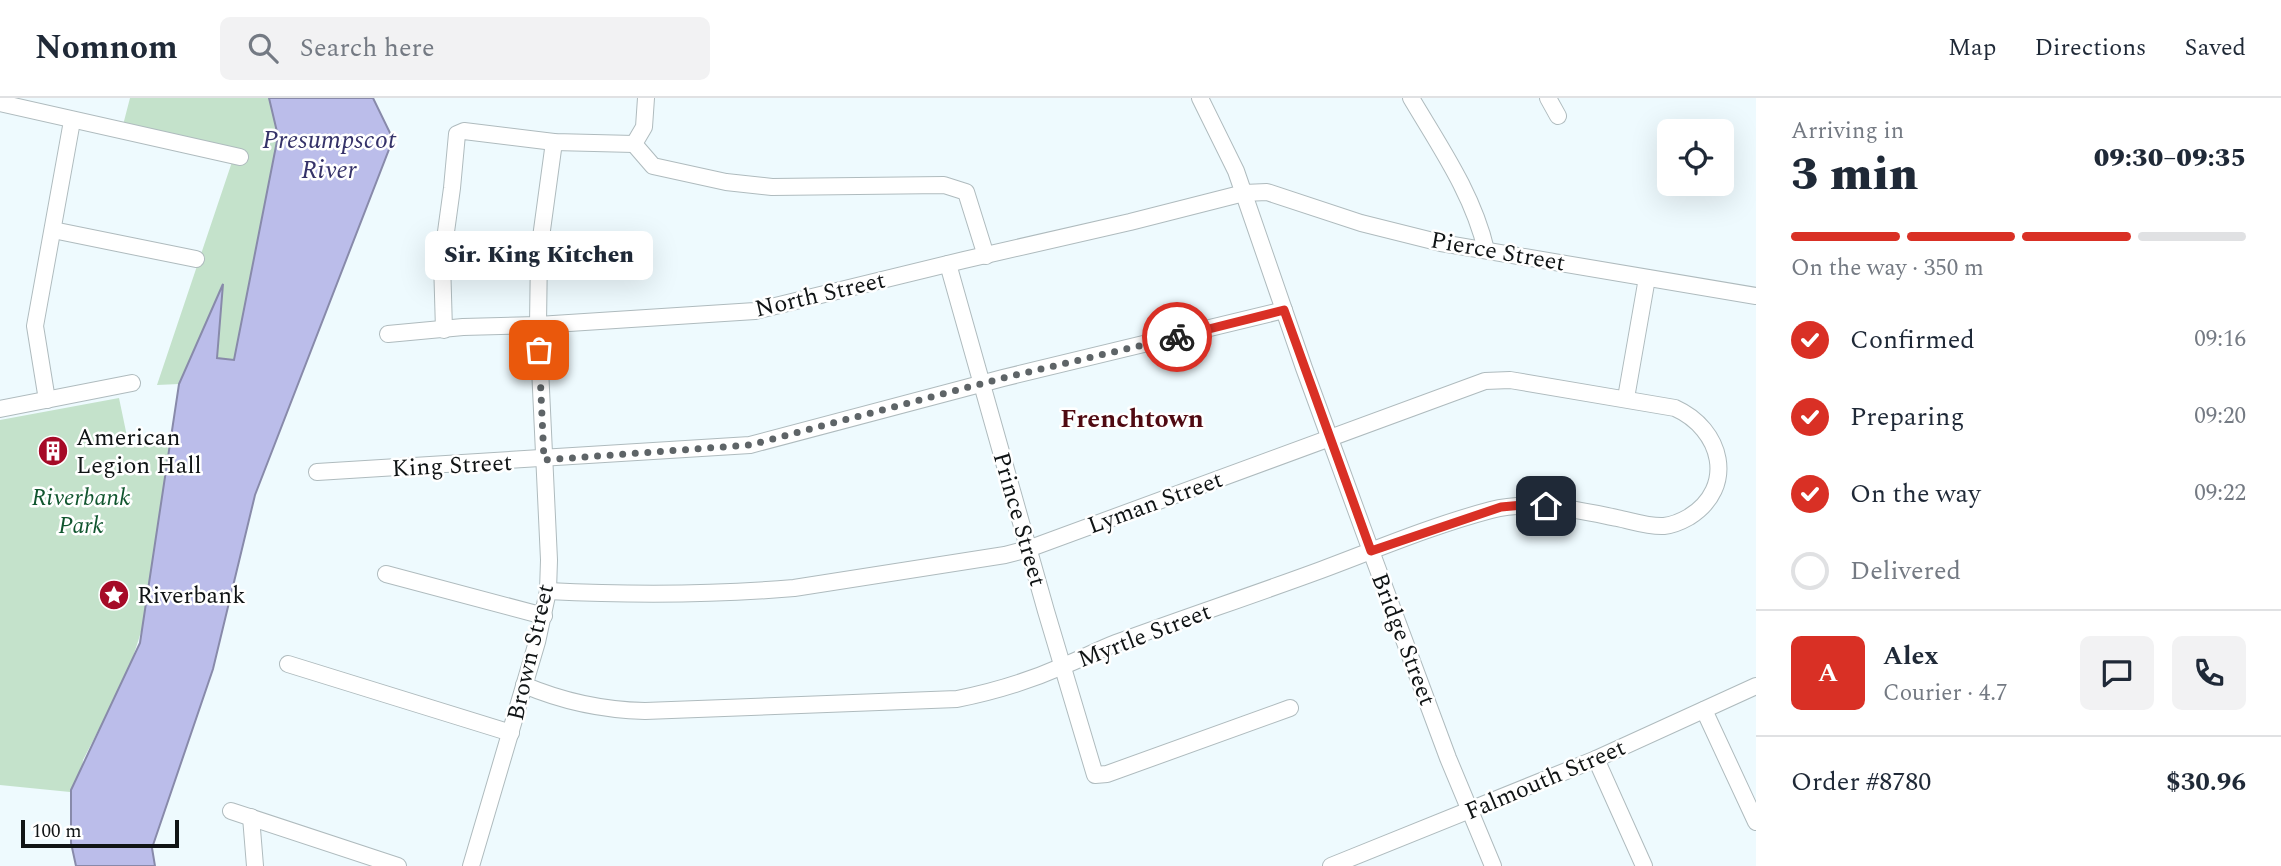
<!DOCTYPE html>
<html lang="en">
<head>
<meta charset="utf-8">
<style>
	body { margin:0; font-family:Spectral,serif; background:#f2f2f3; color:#1f2937; height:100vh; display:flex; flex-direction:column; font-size:26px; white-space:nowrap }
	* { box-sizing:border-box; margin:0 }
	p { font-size:23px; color:#747a83 }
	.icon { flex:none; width:38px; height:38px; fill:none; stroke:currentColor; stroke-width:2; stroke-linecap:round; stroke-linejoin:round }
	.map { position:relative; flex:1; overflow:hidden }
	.side { display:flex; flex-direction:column; background:#fff; width:525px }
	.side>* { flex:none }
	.tools { position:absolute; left:1657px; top:21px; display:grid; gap:14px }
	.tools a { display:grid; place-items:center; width:77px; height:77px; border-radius:10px; background:#fff; box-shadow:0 7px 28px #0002; font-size:35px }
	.scale { position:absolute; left:21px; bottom:18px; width:158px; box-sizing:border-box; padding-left:7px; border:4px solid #101415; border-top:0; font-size:19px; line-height:24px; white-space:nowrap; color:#101415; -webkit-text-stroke:5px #fff; paint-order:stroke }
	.pin { position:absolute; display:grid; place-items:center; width:60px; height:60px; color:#fff; margin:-30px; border-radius:14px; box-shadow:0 4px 10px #0006 }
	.courier { position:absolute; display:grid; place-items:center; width:70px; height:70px; margin:-35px; border:5px solid #d93025; border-radius:50%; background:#fff; color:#222; box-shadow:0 2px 9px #0007 }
	.bubble { position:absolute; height:49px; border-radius:10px; background:#fff; box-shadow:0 7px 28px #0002; font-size:23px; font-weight:800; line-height:49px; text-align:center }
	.headline em { font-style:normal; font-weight:800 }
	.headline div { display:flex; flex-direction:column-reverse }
	.headline { display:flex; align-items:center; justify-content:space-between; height:119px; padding:0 35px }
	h1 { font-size:46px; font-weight:800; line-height:52px }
	.bar { display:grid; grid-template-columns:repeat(4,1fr); gap:10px 7px; align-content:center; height:84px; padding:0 35px }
	.bar i { height:9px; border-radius:5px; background:#e0e1e3 }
	.bar .on { background:#d93025 }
	.bar p { grid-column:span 4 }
	.line { display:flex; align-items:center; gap:18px; padding:0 35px; border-top:2px solid #e0e1e3 }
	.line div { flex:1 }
	.round { display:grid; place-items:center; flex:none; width:74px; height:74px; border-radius:10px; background:#f2f2f3 }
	ol { padding:0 35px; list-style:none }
	li { display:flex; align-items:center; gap:21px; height:77px }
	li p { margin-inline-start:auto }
	li .icon { padding:7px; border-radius:50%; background:#d93025; color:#fff; stroke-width:4 }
	li:last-child { color:#747a83 }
	li i { width:38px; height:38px; border:4px solid #e0e1e3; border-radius:50% }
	header { display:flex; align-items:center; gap:42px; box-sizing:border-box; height:98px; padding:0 35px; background:#fff; border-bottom:2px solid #e0e1e3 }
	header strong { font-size:33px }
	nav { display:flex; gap:38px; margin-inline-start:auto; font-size:24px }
	.search { width:490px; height:63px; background:#f2f2f3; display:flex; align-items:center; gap:18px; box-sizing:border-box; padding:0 24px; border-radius:10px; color:#747a83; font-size:26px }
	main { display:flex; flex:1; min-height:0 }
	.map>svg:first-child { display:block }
</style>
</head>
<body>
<header>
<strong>Nomnom</strong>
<div class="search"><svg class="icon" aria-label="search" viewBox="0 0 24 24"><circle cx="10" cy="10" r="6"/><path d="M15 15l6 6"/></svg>Search here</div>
<nav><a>Map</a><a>Directions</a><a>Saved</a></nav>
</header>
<main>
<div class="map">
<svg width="1756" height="768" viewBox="0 0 1756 768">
	<rect width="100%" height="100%" fill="#eefafe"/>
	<g fill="#c4e2cb">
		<path d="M 130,0 L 269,0 L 278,38 L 234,262 L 217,261 L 222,189 L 179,286 L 157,287 L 236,52 L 123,27 Z"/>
		<path d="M 119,300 L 129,348 L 178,339 L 147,515 L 119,603 L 98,633 L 83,662 L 80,695 L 0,687 L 0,322 Z"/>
	</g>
	<path fill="#bbbdea" stroke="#888aaa" stroke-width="2" d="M 269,0 L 373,0 L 393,41 L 255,397 L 213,571 L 152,750 L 155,768 L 76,768 L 71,745 L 71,692 L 140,545 L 179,286 L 223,186 L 217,260 L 234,262 L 278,38 Z"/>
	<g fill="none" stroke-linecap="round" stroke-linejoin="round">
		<g stroke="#afbbbe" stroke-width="18">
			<g id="minor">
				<path d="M 1200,0 L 1236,73 L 1304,270 L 1371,453 L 1448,660 L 1493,768"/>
				<path d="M 1411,0 C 1440,49 1473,96 1486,152"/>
				<path d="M 1548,0 L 1558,18"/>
				<path d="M 0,5 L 240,59"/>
				<path d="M 634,46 L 653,68 L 726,84 L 772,89 L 944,87 L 966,94 L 986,158"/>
				<path d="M 634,46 L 644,29 L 646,0"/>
				<path d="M 53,132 L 196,161"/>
				<path d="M 948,166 L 1046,513 L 1095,677 L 1107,676 L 1290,610"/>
				<path d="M 444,232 L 442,163 L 452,90 L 457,36 L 464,33 L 554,44 L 634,46"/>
				<path d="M 388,236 L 463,229 L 538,227 L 755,213 L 964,162 L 1130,124 L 1244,95 L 1267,94 L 1361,125 L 1441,145 L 1756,198"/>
				<path d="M 1626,300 L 1647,180"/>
				<path d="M 47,302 L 35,228 L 72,23"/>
				<path d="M 0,311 L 132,285"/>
				<path d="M 317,374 L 750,347 L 1003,280 L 1284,212"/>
				<path d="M 386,476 L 544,518"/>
				<path d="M 288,566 L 511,635"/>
				<path d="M 524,587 C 564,604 602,612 645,613 L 957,601 C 992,594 1029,583 1063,568 C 1081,561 1098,552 1116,545 C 1184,520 1253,497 1321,472 C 1377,451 1434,427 1491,412 C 1532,401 1577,412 1617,420 C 1632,423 1649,429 1664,428 C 1673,427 1682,423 1689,419 C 1737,389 1722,331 1675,310 L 1510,282 L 1485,283 L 1028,451 L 1005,457 L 794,490 C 712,497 629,497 548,493"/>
				<path d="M 1704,612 L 1756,724"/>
				<path d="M 1596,661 L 1644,768"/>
				<path d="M 231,713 L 398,768"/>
				<path d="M 251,719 L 255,768"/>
				<path d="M 471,768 L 537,544 L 548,493 L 549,462 L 538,227 L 539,154 L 554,44"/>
				<path d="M 1331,768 L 1596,661 L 1756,588"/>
			</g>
		</g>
		<use href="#minor" stroke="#fff" stroke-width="16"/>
	</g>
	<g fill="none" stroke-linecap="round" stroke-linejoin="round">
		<path stroke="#5e6467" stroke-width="7" stroke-dasharray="0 12.6" d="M 539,252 L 544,362 L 750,347 L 1003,280 L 1177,239"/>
		<path stroke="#d93025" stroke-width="9" d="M 1177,239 L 1284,212 L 1371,453 L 1501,409 L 1523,407 L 1546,408"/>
	</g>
	<defs>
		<g id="building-disc" transform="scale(1.575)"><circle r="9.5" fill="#a60b27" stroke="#fff"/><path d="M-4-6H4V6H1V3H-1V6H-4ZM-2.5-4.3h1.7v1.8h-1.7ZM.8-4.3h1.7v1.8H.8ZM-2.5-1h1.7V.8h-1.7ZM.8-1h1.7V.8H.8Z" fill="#fff"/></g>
		<g id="sight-disc" transform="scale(1.575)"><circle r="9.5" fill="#a60b27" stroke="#fff"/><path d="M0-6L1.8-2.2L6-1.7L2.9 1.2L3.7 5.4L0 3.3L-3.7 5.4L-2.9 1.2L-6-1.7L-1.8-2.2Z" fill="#fff"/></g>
	</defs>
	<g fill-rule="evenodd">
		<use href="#building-disc" x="53" y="353"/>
		<use href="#sight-disc" x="114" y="497"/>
	</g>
	<g text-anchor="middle" stroke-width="5" stroke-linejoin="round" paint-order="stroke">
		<g font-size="24" fill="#101415" stroke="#fff">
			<text transform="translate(1498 153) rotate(10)" y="8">Pierce Street</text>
			<text transform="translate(820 196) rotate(-13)" y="8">North Street</text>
			<text transform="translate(452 367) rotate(-3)" y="8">King Street</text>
			<text transform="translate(1155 404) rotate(-20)" y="8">Lyman Street</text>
			<text transform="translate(1020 421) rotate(74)" y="8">Prince Street</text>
			<text transform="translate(1144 537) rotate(-21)" y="8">Myrtle Street</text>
			<text transform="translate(1404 541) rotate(69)" y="8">Bridge Street</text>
			<text transform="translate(530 554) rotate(-77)" y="8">Brown Street</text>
			<text transform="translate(1545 681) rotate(-23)" y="8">Falmouth Street</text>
		</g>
		<g font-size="24" fill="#101415" stroke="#fff" text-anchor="start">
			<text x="76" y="347">American<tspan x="76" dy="28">Legion Hall</tspan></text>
			<text x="137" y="505">Riverbank</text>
		</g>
		<g font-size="24" font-style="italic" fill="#11562f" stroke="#fff">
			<text x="81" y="407">Riverbank<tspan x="81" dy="28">Park</tspan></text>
		</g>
		<g font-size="26" font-style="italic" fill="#353269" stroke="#fff">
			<text x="329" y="50">Presumpscot<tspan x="329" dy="30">River</tspan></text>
		</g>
		<g font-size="26" font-weight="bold" fill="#500a12" stroke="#fff">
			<text x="1132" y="329">Frenchtown</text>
		</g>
	</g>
</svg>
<div class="tools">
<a><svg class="icon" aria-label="locate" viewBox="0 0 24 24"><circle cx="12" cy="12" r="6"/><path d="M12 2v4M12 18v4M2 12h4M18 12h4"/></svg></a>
</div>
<div class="scale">100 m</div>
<div class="pin" style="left:539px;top:252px;background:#ea580c"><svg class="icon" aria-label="bag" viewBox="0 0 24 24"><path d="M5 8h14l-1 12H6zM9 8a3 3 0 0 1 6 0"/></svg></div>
<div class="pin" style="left:1546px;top:408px;background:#1f2937"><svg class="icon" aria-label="home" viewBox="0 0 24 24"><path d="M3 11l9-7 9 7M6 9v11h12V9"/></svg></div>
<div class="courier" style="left:1177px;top:239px"><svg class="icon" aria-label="bike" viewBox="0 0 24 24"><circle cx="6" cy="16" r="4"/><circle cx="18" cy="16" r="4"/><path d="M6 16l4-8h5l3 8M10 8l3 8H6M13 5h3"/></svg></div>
<div class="bubble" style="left:425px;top:133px;width:228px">Sir. King Kitchen</div>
</div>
<section class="side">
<div class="headline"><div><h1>3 min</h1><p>Arriving in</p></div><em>09:30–09:35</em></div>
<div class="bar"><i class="on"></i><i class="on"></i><i class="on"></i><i></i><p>On the way · 350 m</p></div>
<ol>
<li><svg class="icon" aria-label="check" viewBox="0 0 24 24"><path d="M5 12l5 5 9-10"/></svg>Confirmed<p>09:16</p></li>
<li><svg class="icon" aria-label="check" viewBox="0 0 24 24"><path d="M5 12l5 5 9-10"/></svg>Preparing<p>09:20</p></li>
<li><svg class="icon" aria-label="check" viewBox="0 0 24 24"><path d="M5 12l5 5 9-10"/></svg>On the way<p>09:22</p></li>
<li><i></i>Delivered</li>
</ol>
<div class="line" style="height:126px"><b class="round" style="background:#d93025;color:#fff">A</b><div><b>Alex</b><p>Courier · 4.7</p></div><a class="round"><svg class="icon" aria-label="chat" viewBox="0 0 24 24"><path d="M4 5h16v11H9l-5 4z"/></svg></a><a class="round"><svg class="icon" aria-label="phone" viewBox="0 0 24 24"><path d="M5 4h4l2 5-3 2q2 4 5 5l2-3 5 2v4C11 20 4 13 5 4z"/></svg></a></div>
<div class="line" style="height:91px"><div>Order #8780</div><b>$30.96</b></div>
</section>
</main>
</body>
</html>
